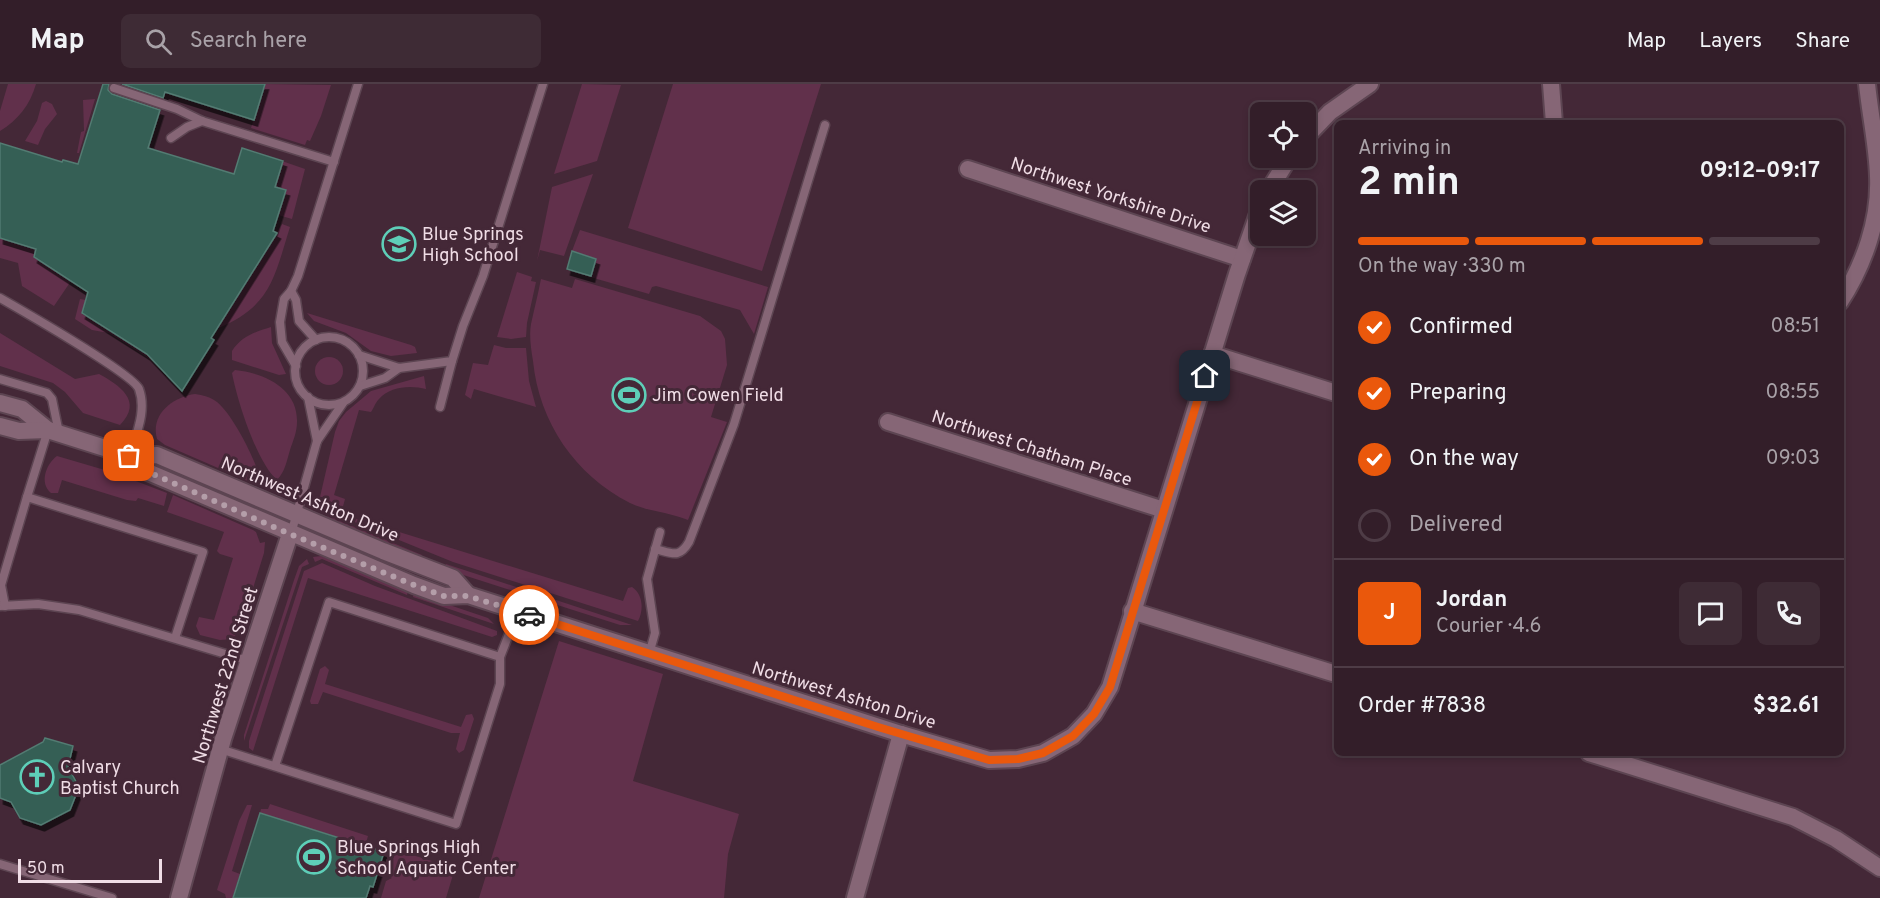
<!DOCTYPE html>
<html lang="en">
<head>
<meta charset="utf-8">
<style>
	body { margin:0; font-family:Overpass,sans-serif; background:#3e2b35; color:#f1f3f6; height:100vh; display:flex; flex-direction:column; font-size:22px; white-space:nowrap }
	* { box-sizing:border-box; margin:0 }
	p { font-size:20px; color:#a9a2a8 }
	.icon { flex:none; width:33px; height:33px; fill:none; stroke:currentColor; stroke-width:2; stroke-linecap:round; stroke-linejoin:round }
	.map { position:relative; flex:1; overflow:hidden }
	.drawer { position:absolute; left:1334px; top:36px; width:510px; height:636px; display:flex; flex-direction:column; background:#331e29; border-radius:9px; box-shadow:0 3px 9px #0003,0 0 0 2px #4e3c46 }
	.drawer>* { flex:none }
	.fabs { position:absolute; left:1250px; top:18px; display:grid; gap:12px }
	.fabs a { display:grid; place-items:center; width:66px; height:66px; border-radius:9px; background:#331e29; box-shadow:0 3px 9px #0003,0 0 0 2px #4e3c46; font-size:30px }
	.scale { position:absolute; left:18px; bottom:15px; width:144px; box-sizing:border-box; padding-left:6px; border:3px solid #f0dde6; border-top:0; font-size:16px; line-height:21px; white-space:nowrap; color:#f0dde6; -webkit-text-stroke:4px #442837; paint-order:stroke }
	.pin { position:absolute; display:grid; place-items:center; width:51px; height:51px; color:#fff; margin:-26px; border-radius:12px; box-shadow:0 3px 9px #0006 }
	.courier { position:absolute; display:grid; place-items:center; width:60px; height:60px; margin:-30px; border:4px solid #ea580c; border-radius:50%; background:#fff; color:#222; box-shadow:0 2px 8px #0007 }
	.head em { font-style:normal; font-weight:700 }
	.head div { display:flex; flex-direction:column-reverse }
	.head { display:flex; align-items:center; justify-content:space-between; height:102px; padding:0 24px }
	h1 { font-size:39px; font-weight:700; line-height:45px }
	.bar { display:grid; grid-template-columns:repeat(4,1fr); gap:9px 6px; align-content:center; height:72px; padding:0 24px }
	.bar i { height:8px; border-radius:4px; background:#4e3c46 }
	.bar .on { background:#ea580c }
	.bar p { grid-column:span 4 }
	.line { display:flex; align-items:center; gap:15px; padding:0 24px; border-top:2px solid #4e3c46 }
	.line div { flex:1 }
	.round { display:grid; place-items:center; flex:none; width:63px; height:63px; border-radius:9px; background:#3e2b35 }
	ol { padding:0 24px; list-style:none }
	li { display:flex; align-items:center; gap:18px; height:66px }
	li p { margin-inline-start:auto }
	li .icon { padding:6px; border-radius:50%; background:#ea580c; color:#fff; stroke-width:4 }
	li:last-child { color:#a9a2a8 }
	li i { width:33px; height:33px; border:3px solid #4e3c46; border-radius:50% }
	header { display:flex; align-items:center; gap:36px; box-sizing:border-box; height:84px; padding:0 30px; background:#331e29; border-bottom:2px solid #4e3c46 }
	header strong { font-size:28px }
	nav { display:flex; gap:33px; margin-inline-start:auto; font-size:21px }
	.search { width:420px; height:54px; background:#3e2b35; display:flex; align-items:center; gap:15px; box-sizing:border-box; padding:0 21px; border-radius:9px; color:#a9a2a8; font-size:22px }
	.map>svg:first-child { display:block }
</style>
</head>
<body>
<header>
<strong>Map</strong>
<div class="search"><svg class="icon" aria-label="search" viewBox="0 0 24 24"><circle cx="10" cy="10" r="6"/><path d="M15 15l6 6"/></svg>Search here</div>
<nav><a>Map</a><a>Layers</a><a>Share</a></nav>
</header>
<div class="map">
<svg width="1880" height="814" viewBox="0 0 1880 814">
	<defs>
		<filter id="shadow"><feDropShadow dx="3.5" dy="6" stdDeviation="0" flood-color="#0009"/></filter>
	</defs>
	<rect width="100%" height="100%" fill="#442837"/>
	<g fill="#61304b">
		<path d="M 8,0 L 36,0 C 30,21 18,36 0,47 L 0,27 Z"/>
		<path d="M 265,0 L 331,1 L 321,32 L 310,57 L 307,56 L 305,61 L 251,44 Z"/>
		<path d="M 582,0 L 621,1 L 597,77 L 554,90 Z"/>
		<path d="M 673,0 L 821,0 L 762,187 L 628,144 Z"/>
		<path d="M 95,15 L 79,69 L 77,69 L 81,48 L 84,47 L 83,16 Z"/>
		<path d="M 46,17 L 52,20 L 57,30 L 45,45 L 38,61 L 25,57 L 37,37 L 42,19 Z"/>
		<path d="M 282,77 L 305,85 L 292,135 L 278,131 L 285,107 L 275,103 Z"/>
		<path d="M 593,90 L 564,172 L 540,166 L 537,177 L 552,103 Z"/>
		<path d="M 282,140 L 290,143 C 274,194 271,223 216,245 Z"/>
		<path d="M 580,146 L 768,203 L 754,250 L 740,226 L 656,202 L 652,203 L 649,210 L 573,188 L 591,192 L 596,175 L 572,167 Z"/>
		<path d="M 0,154 L 36,165 L 34,173 L 71,197 L 54,222 L 22,202 L 18,179 L 0,174 Z"/>
		<path d="M 517,188 L 532,193 L 531,197 L 536,198 L 527,239 L 526,253 L 511,255 L 497,253 Z"/>
		<path d="M 541,195 L 572,204 L 575,195 L 700,232 L 721,247 L 725,255 L 727,281 L 711,333 L 727,338 L 688,436 C 669,428 649,428 630,419 C 575,391 539,338 533,277 C 531,265 529,251 531,240 C 534,226 538,210 541,195 Z"/>
		<path d="M 80,215 L 86,216 L 82,230 L 157,277 L 156,279 L 109,249 L 92,246 L 75,235 Z"/>
		<path d="M 307,229 L 411,261 L 415,263 L 417,269 L 391,272 L 371,267 L 346,249 L 314,237 Z"/>
		<path d="M 271,243 L 272,259 L 286,290 L 279,291 L 232,276 L 232,267 C 242,252 255,248 271,243 Z"/>
		<path d="M 0,249 L 75,295 L 99,290 C 119,301 144,317 120,341 L 83,329 L 65,308 L 53,299 L 0,282 Z"/>
		<path d="M 494,261 L 506,264 L 526,264 L 529,297 L 536,323 L 474,305 L 471,315 L 465,311 L 473,279 L 488,281 Z"/>
		<circle cx="329" cy="287" r="14"/>
		<path d="M 235,286 C 264,289 298,304 297,338 C 297,348 293,357 290,366 C 287,376 285,388 277,396 C 257,379 237,316 232,289 Z"/>
		<path d="M 424,292 L 426,305 C 411,301 390,302 379,315 C 375,319 374,324 371,328 L 359,326 L 334,411 L 345,415 L 341,430 L 623,517 L 628,504 L 632,503 C 643,510 644,526 638,537 L 453,478 L 340,432 L 331,425 L 325,413 L 320,413 L 335,348 L 339,337 L 346,328 L 371,307 Z"/>
		<path d="M 195,310 C 203,311 210,313 217,318 C 234,332 257,379 262,400 L 255,400 L 165,361 L 157,355 C 150,330 173,313 195,310 Z"/>
		<path d="M 57,372 L 115,389 L 167,409 L 164,422 L 138,414 L 136,417 L 127,416 L 62,396 L 58,409 L 51,409 C 39,399 46,380 57,372 Z"/>
		<path d="M 173,411 L 253,446 L 256,448 L 260,459 L 265,458 L 264,469 L 240,546 L 232,555 L 220,556 L 200,551 L 196,542 L 199,533 L 214,536 L 233,474 L 220,470 L 217,467 L 224,448 L 167,428 Z"/>
		<path d="M 322,420 L 329,430 L 340,437 L 422,471 L 420,476 L 333,438 L 327,431 Z"/>
		<path d="M 321,472 L 408,507 L 407,511 L 322,475 L 315,478 L 313,473 Z"/>
		<path d="M 307,475 L 309,480 L 302,483 L 244,657 L 244,651 L 294,496 L 299,482 Z"/>
		<path d="M 322,479 L 375,502 L 497,547 L 497,551 L 492,553 L 308,494 L 253,667 L 249,664 L 249,657 L 304,487 Z"/>
		<path d="M 446,480 L 632,541 L 620,541 L 454,488 L 445,485 Z"/>
		<path d="M 414,509 L 488,534 L 494,540 L 413,513 Z"/>
		<path d="M 559,557 L 663,590 L 633,697 L 739,730 L 728,770 L 724,814 L 479,814 Z"/>
		<path d="M 325,582 L 329,586 L 325,600 L 461,643 L 466,631 L 472,630 L 474,635 L 464,666 L 459,669 L 456,665 L 460,649 L 451,649 L 323,608 L 318,620 L 311,620 L 310,617 L 320,585 Z"/>
		<path d="M 270,720 L 368,752 L 365,762 L 260,729 L 261,725 L 268,725 Z"/>
		<path d="M 247,721 L 252,721 L 232,787 L 240,790 L 233,812 L 238,814 L 226,814 L 225,810 L 217,806 L 239,737 Z"/>
		<path d="M 396,766 L 455,784 L 446,814 L 381,814 L 386,797 L 392,794 L 388,791 Z"/>
	</g>
	<g fill="#355e55" stroke="#527b72" stroke-width="1.5" filter="url(#shadow)">
		<path d="M 103,0 L 109,0 L 108,6 L 112,10 L 160,26 L 148,64 L 234,90 L 242,64 L 283,77 L 275,103 L 286,106 L 273,147 L 277,149 L 211,254 L 214,256 L 182,307 L 147,270 L 82,229 L 88,208 L 34,173 L 36,165 L 0,154 L 0,59 L 62,78 L 63,76 L 78,80 Z"/>
		<path d="M 122,0 L 265,0 L 254,36 L 165,8 L 163,14 Z"/>
		<path d="M 572,167 L 596,175 L 591,192 L 567,185 Z"/>
		<path d="M 45,654 L 73,662 L 68,683 L 79,703 L 70,726 L 41,741 L 20,734 L 11,718 L 0,714 L 0,681 L 43,658 Z"/>
		<path d="M 260,729 L 384,768 L 373,803 L 370,802 L 366,814 L 233,814 Z"/>
	</g>
	<g fill="none" stroke-linecap="round" stroke-linejoin="round">
		<g stroke="#5d4552" stroke-width="11">
			<g id="lane">
				<path d="M 114,4 L 177,25 L 202,37 L 334,78"/>
				<path d="M 171,54 L 187,43 L 202,37"/>
				<path d="M 291,207 L 296,216 L 299,237 L 316,256"/>
				<path d="M 0,214 C 21,226 133,290 139,305 C 147,327 136,350 130,372"/>
				<circle cx="329" cy="287" r="34"/>
				<path d="M 359,271 L 399,284 L 452,277 L 463,242 L 483,192 L 543,0"/>
				<path d="M 296,282 L 282,258 L 280,238 L 284,215 L 291,207 L 298,192 L 358,0"/>
				<path d="M 0,295 L 47,309 L 52,315 L 59,349"/>
				<path d="M 360,302 L 385,294 L 399,284"/>
				<path d="M 308,313 L 317,357"/>
				<path d="M 440,323 L 452,277"/>
				<path d="M 27,413 L 48,346"/>
				<path d="M 291,450 L 317,357 L 343,319"/>
				<path d="M 655,465 C 672,469 679,475 689,458 L 734,340 L 825,41"/>
				<path d="M 0,522 L 38,520 L 79,526 L 249,577"/>
				<path d="M 5,522 L 1,501 L 27,413 L 203,468 L 175,554"/>
				<path d="M 649,570 L 655,549 L 647,495 L 660,448"/>
				<path d="M 220,665 L 456,740 L 500,600 L 500,573 L 518,527"/>
				<path d="M 275,682 L 329,518 L 500,573"/>
				<path d="M 0,780 L 112,814"/>
			</g>
		</g>
		<g stroke="#5d4552" stroke-width="20">
			<g id="street">
				<path d="M 1551,0 L 1554,39"/>
				<path d="M 1305,54 L 1330,28 L 1370,0"/>
				<path d="M 968,85 L 1242,175"/>
				<path d="M 1269,106 L 1289,74"/>
				<path d="M 1840,218 C 1864,181 1880,136 1878,92 C 1877,61 1870,30 1867,0"/>
				<path d="M 1212,270 L 1336,309"/>
				<path d="M 0,319 L 22,325 L 48,346"/>
				<path d="M 888,338 L 1164,426"/>
				<path d="M 0,342 L 19,347 L 48,346 L 130,372 L 157,371 L 383,467 L 453,494 L 468,511"/>
				<path d="M 130,372 L 148,388 L 174,399 L 414,501 L 444,512 L 468,511 L 901,650 L 989,676 L 1018,675 L 1043,669 L 1073,652 L 1094,630 L 1110,603 L 1237,190 L 1260,124"/>
				<path d="M 1132,527 L 1336,590"/>
				<path d="M 1589,669 L 1793,733 L 1836,755 L 1880,784"/>
				<path d="M 179,814 L 223,655 L 290,450"/>
				<path d="M 855,814 L 901,650"/>
			</g>
		</g>
		<use href="#lane" stroke="#866676" stroke-width="8"/>
		<use href="#street" stroke="#866676" stroke-width="16"/>
	</g>
	<g fill="none" stroke-linecap="round" stroke-linejoin="round">
		<path stroke="#b49ea9" stroke-width="6" stroke-dasharray="0 10.8" d="M 129,372 L 148,388 L 290,450 L 414,501 L 444,512 L 468,512 L 529,531"/>
		<path stroke="#ea580c" stroke-width="8" d="M 529,531 L 878,643 L 989,676 L 1018,675 L 1043,669 L 1073,652 L 1094,630 L 1110,603 L 1205,292"/>
	</g>
	<defs>
		<g id="school-ring" transform="scale(1.725)"><circle r="9.5" fill="#442837" stroke="#5eceb8" stroke-width="1.5"/><path d="M0-5L7-2L0 1L-7-2ZM-4 1L0 2.5L4 1V4Q0 6-4 4Z" fill="#5eceb8"/></g>
		<g id="stadium-ring" transform="scale(1.725)"><circle r="9.5" fill="#442837" stroke="#5eceb8" stroke-width="1.5"/><path d="M0-5a6.5 5 0 1 0 0 10a6.5 5 0 1 0 0-10ZM-3.5-1.8h7v3.6h-7Z" fill="#5eceb8"/></g>
		<g id="church-ring" transform="scale(1.725)"><circle r="9.5" fill="#442837" stroke="#5eceb8" stroke-width="1.5"/><path d="M-1.2-6h2.4v3.5h3.3v2.4h-3.3V6h-2.4V-.1h-3.3v-2.4h3.3Z" fill="#5eceb8"/></g>
	</defs>
	<g fill-rule="evenodd">
		<use href="#school-ring" x="399" y="160"/>
		<use href="#stadium-ring" x="629" y="311"/>
		<use href="#church-ring" x="37" y="693"/>
		<use href="#stadium-ring" x="314" y="773"/>
	</g>
	<g text-anchor="middle" stroke-width="6" stroke-linejoin="round" paint-order="stroke">
		<g font-size="18" fill="#f0dde6" stroke="#442837">
			<text transform="translate(1111 111) rotate(18)" y="6">Northwest Yorkshire Drive</text>
			<text transform="translate(1032 364) rotate(18)" y="6">Northwest Chatham Place</text>
			<text transform="translate(310 415) rotate(23)" y="6">Northwest Ashton Drive</text>
			<text transform="translate(225 591) rotate(-73)" y="6">Northwest 22nd Street</text>
			<text transform="translate(844 611) rotate(17)" y="6">Northwest Ashton Drive</text>
		</g>
		<g font-size="18" fill="#f0dde6" stroke="#442837" text-anchor="start">
			<text x="422" y="156">Blue Springs<tspan x="422" dy="21">High School</tspan></text>
			<text x="652" y="317">Jim Cowen Field</text>
			<text x="60" y="689">Calvary<tspan x="60" dy="21">Baptist Church</tspan></text>
			<text x="337" y="769">Blue Springs High<tspan x="337" dy="21">School Aquatic Center</tspan></text>
		</g>
	</g>
</svg>
<div class="fabs">
<a><svg class="icon" aria-label="locate" viewBox="0 0 24 24"><circle cx="12" cy="12" r="6"/><path d="M12 2v4M12 18v4M2 12h4M18 12h4"/></svg></a>
<a><svg class="icon" aria-label="layers" viewBox="0 0 24 24"><path d="M12 4l9 5-9 5-9-5zM3 14l9 5 9-5"/></svg></a>
</div>
<div class="scale">50 m</div>
<div class="pin" style="left:129px;top:372px;background:#ea580c"><svg class="icon" aria-label="bag" viewBox="0 0 24 24"><path d="M5 8h14l-1 12H6zM9 8a3 3 0 0 1 6 0"/></svg></div>
<div class="pin" style="left:1205px;top:292px;background:#1f2937"><svg class="icon" aria-label="home" viewBox="0 0 24 24"><path d="M3 11l9-7 9 7M6 9v11h12V9"/></svg></div>
<div class="courier" style="left:529px;top:531px"><svg class="icon" aria-label="car" viewBox="0 0 24 24"><path d="M5 17H2v-5l4-1 3-4h7l3 4 3 1v5h-3M9 17h6M6 11h13"/><circle cx="7" cy="17" r="2"/><circle cx="17" cy="17" r="2"/></svg></div>
<section class="drawer">
<div class="head"><div><h1>2 min</h1><p>Arriving in</p></div><em>09:12–09:17</em></div>
<div class="bar"><i class="on"></i><i class="on"></i><i class="on"></i><i></i><p>On the way · 330 m</p></div>
<ol>
<li><svg class="icon" aria-label="check" viewBox="0 0 24 24"><path d="M5 12l5 5 9-10"/></svg>Confirmed<p>08:51</p></li>
<li><svg class="icon" aria-label="check" viewBox="0 0 24 24"><path d="M5 12l5 5 9-10"/></svg>Preparing<p>08:55</p></li>
<li><svg class="icon" aria-label="check" viewBox="0 0 24 24"><path d="M5 12l5 5 9-10"/></svg>On the way<p>09:03</p></li>
<li><i></i>Delivered</li>
</ol>
<div class="line" style="height:108px"><b class="round" style="background:#ea580c;color:#fff">J</b><div><b>Jordan</b><p>Courier · 4.6</p></div><a class="round"><svg class="icon" aria-label="chat" viewBox="0 0 24 24"><path d="M4 5h16v11H9l-5 4z"/></svg></a><a class="round"><svg class="icon" aria-label="phone" viewBox="0 0 24 24"><path d="M5 4h4l2 5-3 2q2 4 5 5l2-3 5 2v4C11 20 4 13 5 4z"/></svg></a></div>
<div class="line" style="height:78px"><div>Order #7838</div><b>$32.61</b></div>
</section>
</div>
</body>
</html>
